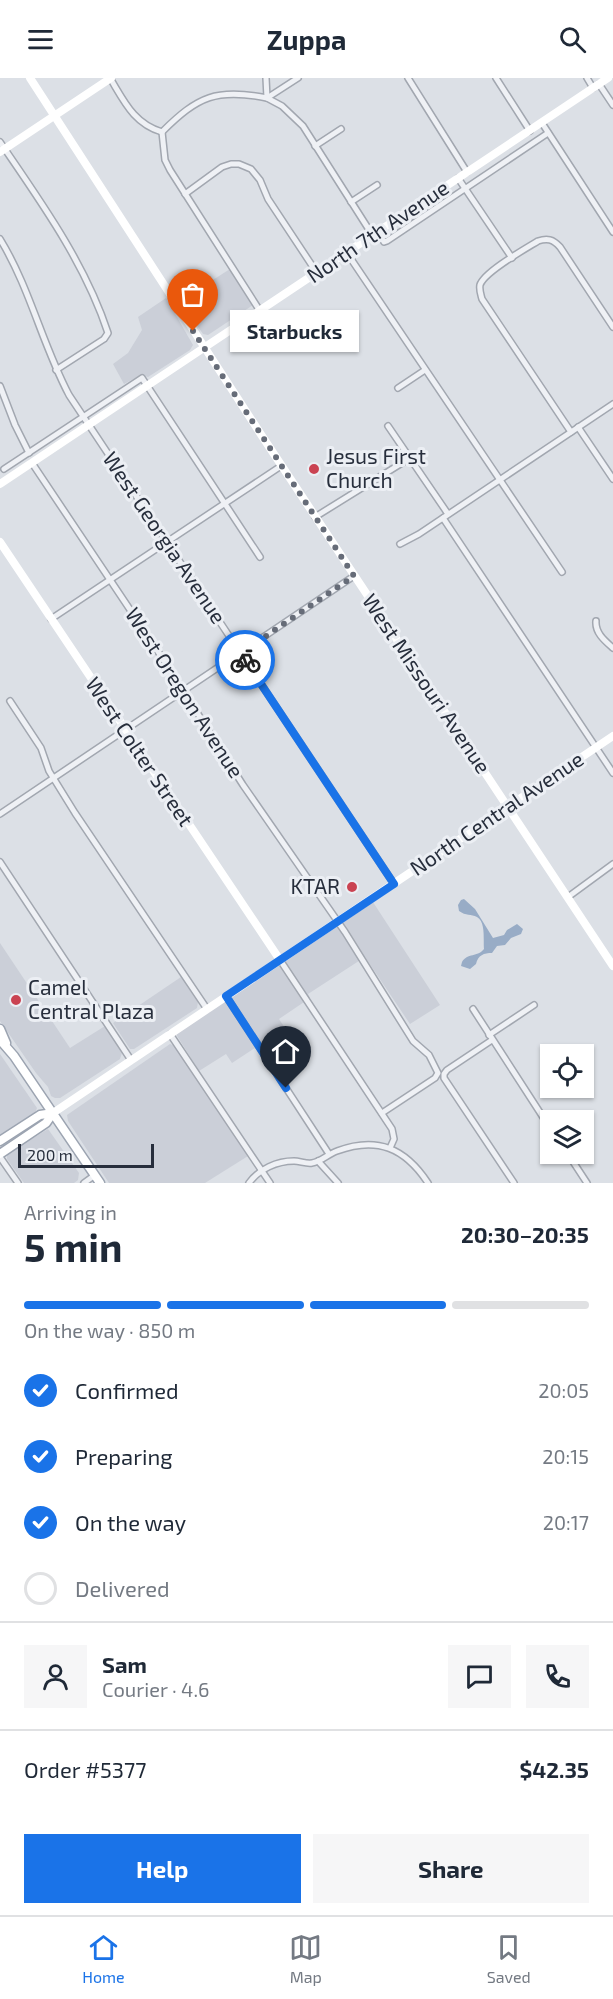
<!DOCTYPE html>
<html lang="en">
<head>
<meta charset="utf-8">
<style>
	body { margin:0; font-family:"Exo 2",sans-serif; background:#f6f6f7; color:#1f2937; height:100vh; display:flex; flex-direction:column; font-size:22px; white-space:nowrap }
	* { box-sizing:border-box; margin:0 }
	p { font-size:20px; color:#747a83 }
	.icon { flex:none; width:33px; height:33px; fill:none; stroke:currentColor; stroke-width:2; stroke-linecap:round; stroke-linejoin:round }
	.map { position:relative; height:1105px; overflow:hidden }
	.drawer { display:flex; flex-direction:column; background:#fff; flex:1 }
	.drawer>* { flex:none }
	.tools { position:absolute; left:540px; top:966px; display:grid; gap:12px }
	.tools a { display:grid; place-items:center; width:54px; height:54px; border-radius:0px; background:#fff; box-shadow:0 2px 4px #0004; font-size:30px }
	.scale { position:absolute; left:18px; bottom:15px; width:136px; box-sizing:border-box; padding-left:6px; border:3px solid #272e3c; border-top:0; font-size:16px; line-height:21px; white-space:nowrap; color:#272e3c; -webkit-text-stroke:4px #eceff4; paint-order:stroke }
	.pin { position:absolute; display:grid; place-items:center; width:51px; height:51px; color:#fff; margin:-62px -26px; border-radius:50% 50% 50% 0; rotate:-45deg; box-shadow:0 0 6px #0007 }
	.pin .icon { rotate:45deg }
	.courier { position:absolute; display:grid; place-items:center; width:60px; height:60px; margin:-30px; border:4px solid #1a73e8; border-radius:50%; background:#fff; color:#222; box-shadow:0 2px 8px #0007 }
	.bubble { position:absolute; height:42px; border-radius:0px; background:#fff; box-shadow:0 2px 4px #0004; font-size:20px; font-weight:700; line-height:42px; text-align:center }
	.head em { font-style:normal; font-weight:700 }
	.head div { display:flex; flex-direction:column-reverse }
	.head { display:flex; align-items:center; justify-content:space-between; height:102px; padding:0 24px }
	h1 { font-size:39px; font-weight:700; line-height:45px }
	.bar { display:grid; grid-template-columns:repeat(4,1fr); gap:9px 6px; align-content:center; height:72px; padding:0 24px }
	.bar i { height:8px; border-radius:4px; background:#e0e1e3 }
	.bar .current { background:#1a73e8 }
	.bar p { grid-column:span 4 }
	.line { display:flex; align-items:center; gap:15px; padding:0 24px; border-top:2px solid #e0e1e3 }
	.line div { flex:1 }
	.round { display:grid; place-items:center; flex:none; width:63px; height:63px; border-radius:0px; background:#f6f6f7 }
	ol { padding:0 24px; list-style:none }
	li { display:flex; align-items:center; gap:18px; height:66px }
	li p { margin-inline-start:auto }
	li .icon { padding:6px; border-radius:50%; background:#1a73e8; color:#fff; stroke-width:4 }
	li:last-child { color:#747a83 }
	li i { width:33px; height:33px; border:3px solid #e0e1e3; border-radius:50% }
	.primary-button { display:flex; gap:12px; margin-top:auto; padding:12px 24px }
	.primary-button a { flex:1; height:69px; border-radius:0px; background:#1a73e8; color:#fff; font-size:24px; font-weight:700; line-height:69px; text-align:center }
	.primary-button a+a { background:#f6f6f7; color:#1f2937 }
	header { display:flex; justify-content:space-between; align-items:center; height:78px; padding:0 24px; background:#fff; font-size:27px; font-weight:700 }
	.dock { display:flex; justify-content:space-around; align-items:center; height:84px; border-top:2px solid #e0e1e3; background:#fff; font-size:16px; color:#747a83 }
	.dock a { display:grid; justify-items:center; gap:3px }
	.dock .current { color:#1a73e8 }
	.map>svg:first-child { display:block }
</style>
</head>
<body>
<header><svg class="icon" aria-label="menu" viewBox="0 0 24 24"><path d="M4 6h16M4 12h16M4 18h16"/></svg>Zuppa<svg class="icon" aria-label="search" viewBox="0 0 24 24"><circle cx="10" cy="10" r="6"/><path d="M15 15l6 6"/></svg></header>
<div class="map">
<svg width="613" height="1105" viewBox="0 0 613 1105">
	<rect width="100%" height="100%" fill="#dce0e6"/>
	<g fill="#cbcfd8">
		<path d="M 230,191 L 253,227 L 208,257 L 203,256 L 180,223 Z"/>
		<path d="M 166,220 L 193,267 L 190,272 L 148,299 L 141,297 L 124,306 L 113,286 L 128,275 L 142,252 L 138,239 Z"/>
		<path d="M 371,821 L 440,927 L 410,946 L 365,879 L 308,916 L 310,920 L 279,941 L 285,950 L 232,985 L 226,976 L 199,993 L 174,953 Z"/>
		<path d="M 0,865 L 70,970 L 105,948 L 122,975 L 120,981 L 60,1020 L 55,1020 L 51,1018 L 48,1009 L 36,995 L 0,943 Z"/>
		<path d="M 181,899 L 198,924 L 197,930 L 134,971 L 130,971 L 113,945 Z"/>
		<path d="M 170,966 L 175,968 L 248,1078 L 205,1105 L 109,1105 L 68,1043 L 67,1037 Z"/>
		<path d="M 0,976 L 37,1030 L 35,1035 L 0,1059 Z"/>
		<path d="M 48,1051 L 79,1095 L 78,1102 L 74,1105 L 24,1105 L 7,1081 L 7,1076 Z"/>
	</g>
	<path fill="#98acc6" d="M 464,821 L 475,831 L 493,860 L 504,857 L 507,852 L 517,846 L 523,851 L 521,856 L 511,860 L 505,867 L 497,868 L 492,875 C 484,875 478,877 476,886 L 470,891 L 461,888 L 462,884 C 467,875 478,879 484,871 C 483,862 486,844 477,839 C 471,836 466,838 459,833 L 458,827 L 461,822 Z"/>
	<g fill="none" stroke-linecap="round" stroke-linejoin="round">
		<g stroke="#a2a7b0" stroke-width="8">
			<g id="street">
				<path d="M 110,0 C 124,23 134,46 162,54"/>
				<path d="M 266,0 L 267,20 L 282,28 L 303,48 L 373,158"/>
				<path d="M 408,0 L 467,94"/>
				<path d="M 496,0 L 530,53"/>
				<path d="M 587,0 L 593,10"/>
				<path d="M 599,6 L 613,27"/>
				<path d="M 542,45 L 613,154"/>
				<path d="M 162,54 L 165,82 L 170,92 L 260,233"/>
				<path d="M 162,54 C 198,18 217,10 267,20 L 298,0"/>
				<path d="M 0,64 C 41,124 85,185 108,255 L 104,261 L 56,292"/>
				<path d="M 315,68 L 341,51"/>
				<path d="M 458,100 L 512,180"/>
				<path d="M 185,116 L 222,89 L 231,86 L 239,86 L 251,91 L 260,102 L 268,121 L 317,195"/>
				<path d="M 351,124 L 377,107"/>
				<path d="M 378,154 L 384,164 L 387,163 L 548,55"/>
				<path d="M 0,161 C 30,210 42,266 69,317 L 394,806"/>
				<path d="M 347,175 L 562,494"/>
				<path d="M 0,308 L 15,347 L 29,375"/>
				<path d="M 398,310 L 425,292"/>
				<path d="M 388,348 L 448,436"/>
				<path d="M 578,349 L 613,401"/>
				<path d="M 571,354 L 482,221 C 481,217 479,212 480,207 C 484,194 525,171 538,163 C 547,160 553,161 560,169 L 613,249"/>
				<path d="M 32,385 L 165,584 L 243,707 L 345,854 L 413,963 L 429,977 L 438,995 L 435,1000 L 382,1035"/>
				<path d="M 4,391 L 142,300 L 260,479"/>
				<path d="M 315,439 L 410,380"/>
				<path d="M 443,440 L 613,695"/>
				<path d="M 400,466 L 419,456 L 613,326"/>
				<path d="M 51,541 L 281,388"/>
				<path d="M 596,543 C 595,555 605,563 613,570"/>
				<path d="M 10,623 L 41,670 L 49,693 L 75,735 L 207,931"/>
				<path d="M 0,736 L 354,498"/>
				<path d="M 0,784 L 131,982"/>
				<path d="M 568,819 L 613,786"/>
				<path d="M 280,882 L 392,1051 L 394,1061 L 390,1070"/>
				<path d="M 226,918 L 329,1076"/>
				<path d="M 473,931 L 550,1050"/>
				<path d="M 170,956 L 270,1105"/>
				<path d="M 489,957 L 534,927"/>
				<path d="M 492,962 L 447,992 L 444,996 L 444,1000 L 514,1105"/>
				<path d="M 568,1076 L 587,1105"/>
				<path d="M 0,1079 L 18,1105"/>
				<path d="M 318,1083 L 338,1105"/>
				<path d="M 84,1105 L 95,1097"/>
				<path d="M 249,1105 C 259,1091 277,1083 294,1083 C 300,1083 306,1086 312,1085 C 321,1084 328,1076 337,1073 C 377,1058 405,1070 428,1105"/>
			</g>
		</g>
		<g stroke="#9ca4b1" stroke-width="11">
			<g id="primary">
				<path d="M 0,951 L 6,965"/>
				<path d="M 0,962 L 14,978 L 100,1105"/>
				<path d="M 0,1063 L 40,1037 L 53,1035"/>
				<path d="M 0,1076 L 46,1045 L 53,1035"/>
			</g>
		</g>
		<use href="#street" stroke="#eff1f5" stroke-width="5"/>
		<g stroke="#fff" stroke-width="8">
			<path d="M 30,0 L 262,358 L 613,888"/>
			<path d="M 0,74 L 111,0"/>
			<path d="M 0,406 L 608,0"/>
			<path d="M 0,464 L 280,882"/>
			<path d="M 53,1035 L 613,658"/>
		</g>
		<use href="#primary" stroke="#fff" stroke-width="8"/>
	</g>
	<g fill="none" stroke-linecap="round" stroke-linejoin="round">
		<path stroke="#666c78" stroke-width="6" stroke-dasharray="0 10.8" d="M 193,253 L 354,498 L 241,575 L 245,582"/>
		<path stroke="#1a73e8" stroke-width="8" d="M 245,582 L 394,806 L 226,918 L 286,1010"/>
	</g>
	<g fill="#ca4352" stroke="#eceff4" stroke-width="2">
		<circle cx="314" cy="391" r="6"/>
		<circle cx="352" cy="809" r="6"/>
		<circle cx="16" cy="922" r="6"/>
	</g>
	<g text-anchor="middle" stroke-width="6" stroke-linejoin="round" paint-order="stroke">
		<g font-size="21" fill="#272e3c" stroke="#eceff4">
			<text transform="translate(378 154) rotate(-34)" y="7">North 7th Avenue</text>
			<text transform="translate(164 460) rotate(56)" y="7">West Georgia Avenue</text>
			<text transform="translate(426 606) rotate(56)" y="7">West Missouri Avenue</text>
			<text transform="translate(184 615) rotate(57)" y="7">West Oregon Avenue</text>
			<text transform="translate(139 674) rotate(56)" y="7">West Colter Street</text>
			<text transform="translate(497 736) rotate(-34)" y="7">North Central Avenue</text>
		</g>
		<g font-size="21" fill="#272e3c" stroke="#eceff4" text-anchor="start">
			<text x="326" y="386">Jesus First<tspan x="326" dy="24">Church</tspan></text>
			<text x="340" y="816" text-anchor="end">KTAR</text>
			<text x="28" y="917">Camel<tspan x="28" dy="24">Central Plaza</tspan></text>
		</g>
	</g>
</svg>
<div class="tools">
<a><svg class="icon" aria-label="locate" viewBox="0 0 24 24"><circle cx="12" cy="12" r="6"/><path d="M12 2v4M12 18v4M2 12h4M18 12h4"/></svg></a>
<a><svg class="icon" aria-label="layers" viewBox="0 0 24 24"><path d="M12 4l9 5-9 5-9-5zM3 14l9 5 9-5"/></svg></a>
</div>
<div class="scale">200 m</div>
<div class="pin" style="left:193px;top:253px;background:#ea580c"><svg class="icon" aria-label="bag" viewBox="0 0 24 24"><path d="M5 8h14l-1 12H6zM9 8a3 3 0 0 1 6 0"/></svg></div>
<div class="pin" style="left:286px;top:1010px;background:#1f2937"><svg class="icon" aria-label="home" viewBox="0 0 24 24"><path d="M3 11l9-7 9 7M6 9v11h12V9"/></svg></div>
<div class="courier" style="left:245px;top:582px"><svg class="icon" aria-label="bike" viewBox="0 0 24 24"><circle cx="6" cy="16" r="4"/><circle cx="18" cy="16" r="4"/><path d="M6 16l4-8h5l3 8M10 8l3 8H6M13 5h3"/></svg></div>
<div class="bubble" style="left:230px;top:232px;width:129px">Starbucks</div>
</div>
<section class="drawer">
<div class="head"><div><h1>5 min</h1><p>Arriving in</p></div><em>20:30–20:35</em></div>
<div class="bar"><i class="current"></i><i class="current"></i><i class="current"></i><i></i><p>On the way · 850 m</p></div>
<ol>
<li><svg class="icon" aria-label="check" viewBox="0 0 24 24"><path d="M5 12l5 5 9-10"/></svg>Confirmed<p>20:05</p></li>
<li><svg class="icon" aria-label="check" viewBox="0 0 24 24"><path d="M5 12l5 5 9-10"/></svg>Preparing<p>20:15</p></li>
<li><svg class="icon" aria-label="check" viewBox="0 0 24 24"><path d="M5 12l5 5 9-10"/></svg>On the way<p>20:17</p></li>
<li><i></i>Delivered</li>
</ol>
<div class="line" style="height:108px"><a class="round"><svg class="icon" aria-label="person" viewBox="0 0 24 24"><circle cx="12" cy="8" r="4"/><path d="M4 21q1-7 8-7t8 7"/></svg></a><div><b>Sam</b><p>Courier · 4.6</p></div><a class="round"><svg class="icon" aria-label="chat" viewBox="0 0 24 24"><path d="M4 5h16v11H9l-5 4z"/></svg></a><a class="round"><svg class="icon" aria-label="phone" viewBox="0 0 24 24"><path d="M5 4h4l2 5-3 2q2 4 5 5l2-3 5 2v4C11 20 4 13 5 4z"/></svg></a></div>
<div class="line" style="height:78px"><div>Order #5377</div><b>$42.35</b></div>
<div class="primary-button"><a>Help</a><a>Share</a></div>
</section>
<nav class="dock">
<a class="current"><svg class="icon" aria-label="home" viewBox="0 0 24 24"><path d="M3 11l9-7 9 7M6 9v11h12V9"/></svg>Home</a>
<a><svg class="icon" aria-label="map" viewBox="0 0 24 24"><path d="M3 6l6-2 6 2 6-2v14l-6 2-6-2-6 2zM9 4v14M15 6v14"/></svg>Map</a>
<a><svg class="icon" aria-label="saved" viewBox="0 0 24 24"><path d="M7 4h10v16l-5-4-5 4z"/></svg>Saved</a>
</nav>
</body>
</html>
